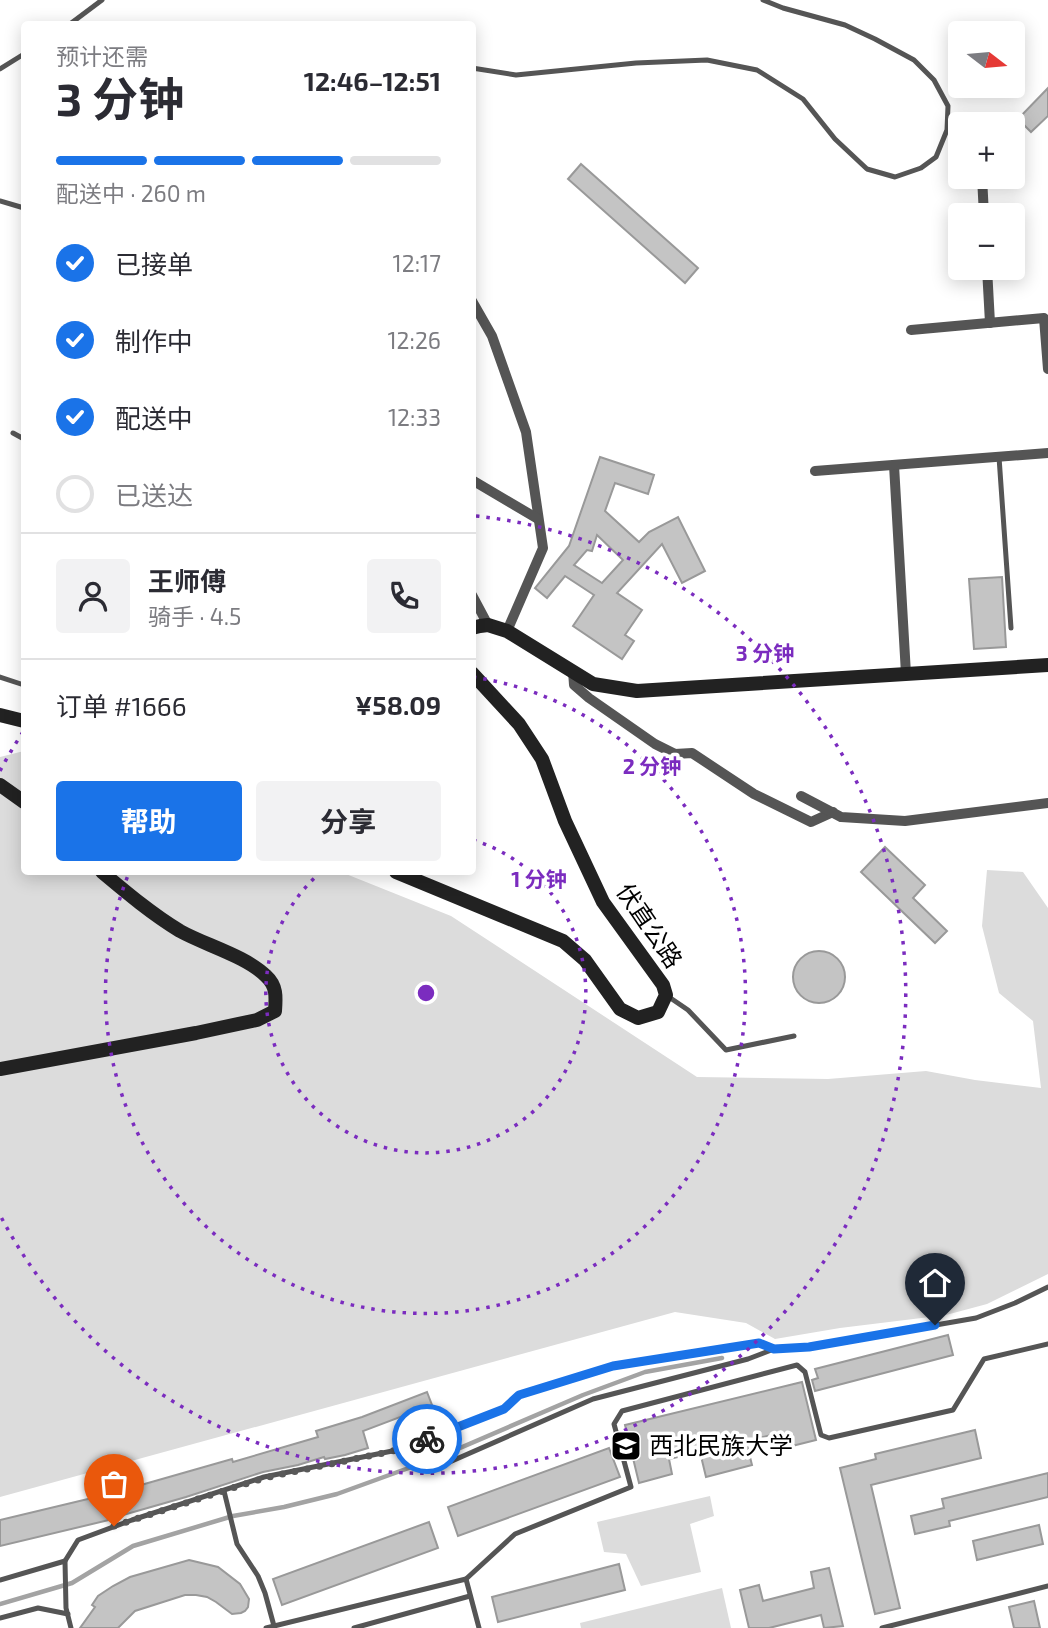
<!DOCTYPE html>
<html lang="zh">
<head>
<meta charset="utf-8">
<style>
	body { margin:0; font-family:"Exo 2","Noto Sans SC",sans-serif; background:#f2f2f3; color:#2b2b33; height:100vh; display:flex; flex-direction:column; font-size:26px; white-space:nowrap }
	* { box-sizing:border-box; margin:0 }
	p { font-size:23px; color:#7c7c81 }
	.icon { flex:none; width:38px; height:38px; fill:none; stroke:currentColor; stroke-width:2; stroke-linecap:round; stroke-linejoin:round }
	.map { position:relative; flex:1; overflow:hidden }
	.sheet { position:absolute; left:21px; top:21px; width:455px; height:854px; display:flex; flex-direction:column; background:#fff; border-radius:7px; box-shadow:0 4px 18px #0003 }
	.sheet>* { flex:none }
	.needle { width:46px; rotate:106deg }
	.fabs { position:absolute; left:948px; top:21px; display:grid; gap:14px }
	.fabs a { display:grid; place-items:center; width:77px; height:77px; border-radius:7px; background:#fff; box-shadow:0 4px 18px #0003; font-size:35px }
	.pin { position:absolute; display:grid; place-items:center; width:60px; height:60px; color:#fff; margin:-72px -30px; border-radius:50% 50% 50% 0; rotate:-45deg; box-shadow:0 0 7px #0007 }
	.pin .icon { rotate:45deg }
	.courier { position:absolute; display:grid; place-items:center; width:70px; height:70px; margin:-35px; border:5px solid #1a73e8; border-radius:50%; background:#fff; color:#222; box-shadow:0 2px 9px #0007 }
	.overview em { font-style:normal; font-weight:700 }
	.overview div { display:flex; flex-direction:column-reverse }
	.overview { display:flex; align-items:center; justify-content:space-between; height:119px; padding:0 35px }
	h1 { font-size:46px; font-weight:700; line-height:52px }
	.bar { display:grid; grid-template-columns:repeat(4,1fr); gap:10px 7px; align-content:center; height:84px; padding:0 35px }
	.bar i { height:9px; border-radius:5px; background:#e1e1e2 }
	.bar .current { background:#1a73e8 }
	.bar p { grid-column:span 4 }
	.line { display:flex; align-items:center; gap:18px; padding:0 35px; border-top:2px solid #e1e1e2 }
	.line div { flex:1 }
	.round { display:grid; place-items:center; flex:none; width:74px; height:74px; border-radius:7px; background:#f2f2f3 }
	ol { padding:0 35px; list-style:none }
	li { display:flex; align-items:center; gap:21px; height:77px }
	li p { margin-inline-start:auto }
	li .icon { padding:7px; border-radius:50%; background:#1a73e8; color:#fff; stroke-width:4 }
	li:last-child { color:#7c7c81 }
	li i { width:38px; height:38px; border:4px solid #e1e1e2; border-radius:50% }
	.button { display:flex; gap:14px; margin-top:auto; padding:14px 35px }
	.button a { flex:1; height:80px; border-radius:7px; background:#1a73e8; color:#fff; font-size:28px; font-weight:700; line-height:80px; text-align:center }
	.button a+a { background:#f2f2f3; color:#2b2b33 }
	.map>svg:first-child { display:block }
</style>
</head>
<body>
<div class="map">
<svg width="1048" height="1628" viewBox="0 0 1048 1628">
	<rect width="100%" height="100%" fill="#fff"/>
	<g fill="#dcdcdc">
		<path d="M 24,751 L 24,872 L 341,872 L 451,916 L 697,1077 L 828,1079 L 926,1071 L 975,1080 L 1041,1088 L 1033,1021 L 999,993 L 982,926 L 987,870 L 1023,872 L 1048,908 L 1048,1274 L 987,1304 L 946,1315 L 840,1328 L 775,1339 L 746,1323 L 675,1312 L 0,1497 L 0,757 Z"/>
		<path d="M 710,1496 L 714,1516 L 690,1524 L 701,1572 L 641,1586 L 626,1554 L 604,1552 L 597,1522 Z"/>
		<path d="M 722,1588 L 731,1628 L 581,1628 L 580,1623 Z"/>
	</g>
	<g fill="none" stroke-linecap="round" stroke-linejoin="round">
		<path stroke="#a3a3a3" stroke-width="4.5" d="M 0,1604 L 72,1583 L 133,1546 L 233,1516 L 284,1507 L 337,1494 L 439,1457 L 583,1395 L 645,1372 L 722,1358"/>
	</g>
	<g fill="#c4c4c4" stroke="#999" stroke-width="2" fill-rule="evenodd">
		<path d="M 1048,88 L 1048,116 L 1031,132 L 1018,119 Z"/>
		<path d="M 581,164 L 698,268 L 685,283 L 568,179 Z"/>
		<path d="M 600,457 L 654,475 L 648,494 L 615,483 L 605,511 L 639,542 L 649,532 L 678,517 L 705,571 L 682,583 L 662,544 L 617,593 L 642,610 L 625,635 L 634,641 L 622,659 L 573,626 L 594,595 L 565,576 L 547,598 L 535,588 L 569,546 ZM 597,535 L 623,560 L 602,583 L 574,565 L 587,550 L 592,551 Z"/>
		<path d="M 1002,577 L 1006,647 L 974,649 L 969,579 Z"/>
		<path d="M 885,847 L 925,885 L 913,898 L 947,931 L 935,943 L 861,872 Z"/>
		<circle cx="819" cy="977" r="26"/>
		<path d="M 948,1335 L 953,1355 L 815,1391 L 812,1380 L 818,1378 L 815,1369 Z"/>
		<path d="M 802,1382 L 816,1440 L 784,1448 L 780,1433 L 746,1441 L 752,1465 L 706,1477 L 700,1452 L 669,1459 L 672,1474 L 639,1483 L 625,1425 Z"/>
		<path d="M 427,1392 L 432,1405 L 363,1431 L 368,1448 L 345,1455 L 325,1459 L 324,1457 L 298,1465 L 263,1472 L 186,1497 L 109,1519 L 109,1520 L 0,1546 L 0,1520 L 113,1493 L 232,1459 L 233,1462 L 318,1437 L 316,1431 L 362,1417 Z"/>
		<path d="M 975,1430 L 981,1458 L 871,1485 L 900,1608 L 875,1614 L 840,1468 L 876,1459 L 875,1454 Z"/>
		<path d="M 609,1448 L 620,1477 L 458,1536 L 448,1507 Z"/>
		<path d="M 1048,1473 L 1048,1497 L 949,1521 L 950,1526 L 915,1534 L 911,1516 L 944,1508 L 942,1499 Z"/>
		<path d="M 429,1522 L 438,1548 L 282,1605 L 273,1579 Z"/>
		<path d="M 1039,1525 L 1043,1544 L 977,1560 L 973,1541 Z"/>
		<path d="M 189,1560 L 218,1567 L 240,1584 L 249,1599 L 248,1607 L 245,1611 L 241,1613 L 232,1614 L 216,1602 L 207,1597 L 196,1595 L 185,1595 L 135,1611 L 118,1628 L 80,1628 L 95,1607 L 92,1605 L 98,1596 L 113,1586 L 130,1577 Z"/>
		<path d="M 619,1564 L 625,1590 L 498,1622 L 492,1597 Z"/>
		<path d="M 829,1568 L 843,1626 L 824,1628 L 821,1615 L 769,1628 L 749,1628 L 740,1590 L 759,1585 L 763,1601 L 814,1588 L 811,1572 Z"/>
		<path d="M 1034,1601 L 1040,1628 L 1014,1628 L 1009,1607 Z"/>
	</g>
	<g fill="none" stroke-linecap="round" stroke-linejoin="round">
		<g stroke="#555" stroke-width="5">
			<path d="M 70,24 L 102,0"/>
			<path d="M 472,68 L 516,75 L 636,63 L 707,60 L 757,70 L 803,99 L 835,139 L 867,169 L 895,177 L 921,168 L 936,157 L 947,130 L 948,106 L 934,80 L 914,60 L 875,39 L 845,25 L 783,8 L 763,0"/>
			<path d="M 0,69 L 24,54"/>
			<path d="M 0,201 L 24,208"/>
			<path d="M 13,433 L 24,439"/>
			<path d="M 999,457 L 1011,628"/>
			<path d="M 0,677 L 24,685"/>
			<path d="M 666,995 L 688,1010 L 726,1050 L 794,1036"/>
			<path d="M 429,1471 L 593,1399 L 748,1359 L 774,1349 L 809,1347 L 976,1318 L 1015,1303 L 1048,1287"/>
			<path d="M 224,1491 L 237,1544 L 258,1576 L 265,1593 L 274,1626"/>
			<path d="M 65,1561 L 78,1540 L 132,1520 L 264,1477 L 407,1448 L 504,1409 L 518,1395 L 613,1366 L 759,1343 L 774,1349"/>
			<path d="M 466,1579 L 515,1534 L 631,1487 L 614,1424 L 622,1411 L 797,1365 L 805,1372 L 821,1435 L 829,1438 L 953,1410 L 984,1359 L 1048,1344"/>
			<path d="M 0,1580 L 65,1561 L 66,1608 L 71,1628"/>
			<path d="M 0,1618 L 38,1608 L 68,1614"/>
			<path d="M 266,1628 L 466,1579 L 479,1628"/>
			<path d="M 354,1628 L 470,1596"/>
			<path d="M 882,1628 L 1048,1586"/>
		</g>
		<g stroke="#555" stroke-width="10">
			<path d="M 982,177 L 984,215"/>
			<path d="M 987,268 L 990,323"/>
			<path d="M 472,301 L 492,336 L 526,432 L 543,548 L 507,631"/>
			<path d="M 911,330 L 1044,318 L 1048,369"/>
			<path d="M 894,465 L 906,674"/>
			<path d="M 815,471 L 1048,453"/>
			<path d="M 472,480 L 538,519"/>
			<path d="M 472,595 L 488,625"/>
			<path d="M 573,671 L 574,685 L 589,698 L 655,744 L 675,754 L 692,753 L 754,794 L 811,822 L 833,812"/>
			<path d="M 801,796 L 841,817 L 905,821 L 1048,803"/>
		</g>
		<g stroke="#222" stroke-width="14">
			<path d="M 472,628 L 480,626 L 488,625 L 507,631 L 593,684 L 637,691 L 1048,665"/>
			<path d="M 0,715 L 24,721"/>
			<path d="M 0,785 L 24,802"/>
			<path d="M 396,872 L 563,941 L 585,960 L 620,1009 L 638,1018 L 658,1012 L 666,995 L 663,985 L 603,902 L 565,821 L 542,759 L 519,724 L 472,673"/>
			<path d="M 0,1069 L 196,1033 L 257,1020 L 275,1011 C 276,997 277,986 266,976 C 246,956 205,945 180,931 C 152,914 127,893 102,872"/>
		</g>
	</g>
	<g fill="none" stroke-linecap="round" stroke-linejoin="round">
		<path stroke="#595959" stroke-width="7" stroke-dasharray="0 12.6" d="M 114,1526 L 264,1478 L 407,1448 L 427,1439"/>
		<path stroke="#1a73e8" stroke-width="9" d="M 427,1439 L 504,1409 L 519,1395 L 613,1366 L 759,1343 L 774,1349 L 809,1347 L 935,1325"/>
	</g>
	<g fill="none" stroke="#7b2cbf" stroke-width="3.5" stroke-dasharray="3.5 7">
		<path d="M473 840A160 160 0 1 1 321 872"/>
		<path d="M473 677A320 320 0 1 1 129 873"/>
		<path d="M0 771A480 480 0 0 1 23 732M476 516A480 480 0 1 1 0 1215"/>
	</g>
	<defs>
		<g id="university-square" transform="scale(1.575)"><rect x="-9" y="-9" width="18" height="18" rx="4" fill="#000" stroke="#fff"/><path d="M0-5L7-2L0 1L-7-2ZM-4 1L0 2.5L4 1V4Q0 6-4 4Z" fill="#fff"/></g>
	</defs>
	<g fill-rule="evenodd">
		<use href="#university-square" x="626" y="1446"/>
	</g>
	<g text-anchor="middle" stroke-width="7" stroke-linejoin="round" paint-order="stroke">
		<g font-size="24" fill="#000" stroke="#fff">
			<text transform="translate(649 926) rotate(56)" y="8">伏直公路</text>
		</g>
		<g font-size="24" fill="#000" stroke="#fff" text-anchor="start">
			<text x="649" y="1454">西北民族大学</text>
		</g>
	</g>
	<circle cx="426" cy="993" r="10" fill="#7b2cbf" stroke="#fff" stroke-width="3.5"/>
	<g font-size="21" text-anchor="middle" font-weight="bold" fill="#7b2cbf" stroke="#fff" stroke-width="7" stroke-linejoin="round" paint-order="stroke">
		<text x="765" y="661">3 分钟</text>
		<text x="652" y="774">2 分钟</text>
		<text x="539" y="887">1 分钟</text>
	</g>
</svg>
<div class="fabs">
<a><svg class="needle" viewBox="-14 -14 28 28"><path d="M0-13l5 13h-10z" fill="#e53935"/><path d="M0 13l5-13h-10z" fill="#7c7c81"/></svg></a>
<a>+</a>
<a>−</a>
</div>
<div class="pin" style="left:114px;top:1526px;background:#ea580c"><svg class="icon" aria-label="bag" viewBox="0 0 24 24"><path d="M5 8h14l-1 12H6zM9 8a3 3 0 0 1 6 0"/></svg></div>
<div class="pin" style="left:935px;top:1325px;background:#1f2937"><svg class="icon" aria-label="home" viewBox="0 0 24 24"><path d="M3 11l9-7 9 7M6 9v11h12V9"/></svg></div>
<div class="courier" style="left:427px;top:1439px"><svg class="icon" aria-label="bike" viewBox="0 0 24 24"><circle cx="6" cy="16" r="4"/><circle cx="18" cy="16" r="4"/><path d="M6 16l4-8h5l3 8M10 8l3 8H6M13 5h3"/></svg></div>
<section class="sheet">
<div class="overview"><div><h1>3 分钟</h1><p>预计还需</p></div><em>12:46–12:51</em></div>
<div class="bar"><i class="current"></i><i class="current"></i><i class="current"></i><i></i><p>配送中 · 260 m</p></div>
<ol>
<li><svg class="icon" aria-label="check" viewBox="0 0 24 24"><path d="M5 12l5 5 9-10"/></svg>已接单<p>12:17</p></li>
<li><svg class="icon" aria-label="check" viewBox="0 0 24 24"><path d="M5 12l5 5 9-10"/></svg>制作中<p>12:26</p></li>
<li><svg class="icon" aria-label="check" viewBox="0 0 24 24"><path d="M5 12l5 5 9-10"/></svg>配送中<p>12:33</p></li>
<li><i></i>已送达</li>
</ol>
<div class="line" style="height:126px"><a class="round"><svg class="icon" aria-label="person" viewBox="0 0 24 24"><circle cx="12" cy="8" r="4"/><path d="M4 21q1-7 8-7t8 7"/></svg></a><div><b>王师傅</b><p>骑手 · 4.5</p></div><a class="round"><svg class="icon" aria-label="phone" viewBox="0 0 24 24"><path d="M5 4h4l2 5-3 2q2 4 5 5l2-3 5 2v4C11 20 4 13 5 4z"/></svg></a></div>
<div class="line" style="height:91px"><div>订单 #1666</div><b>¥58.09</b></div>
<div class="button"><a>帮助</a><a>分享</a></div>
</section>
</div>
</body>
</html>
